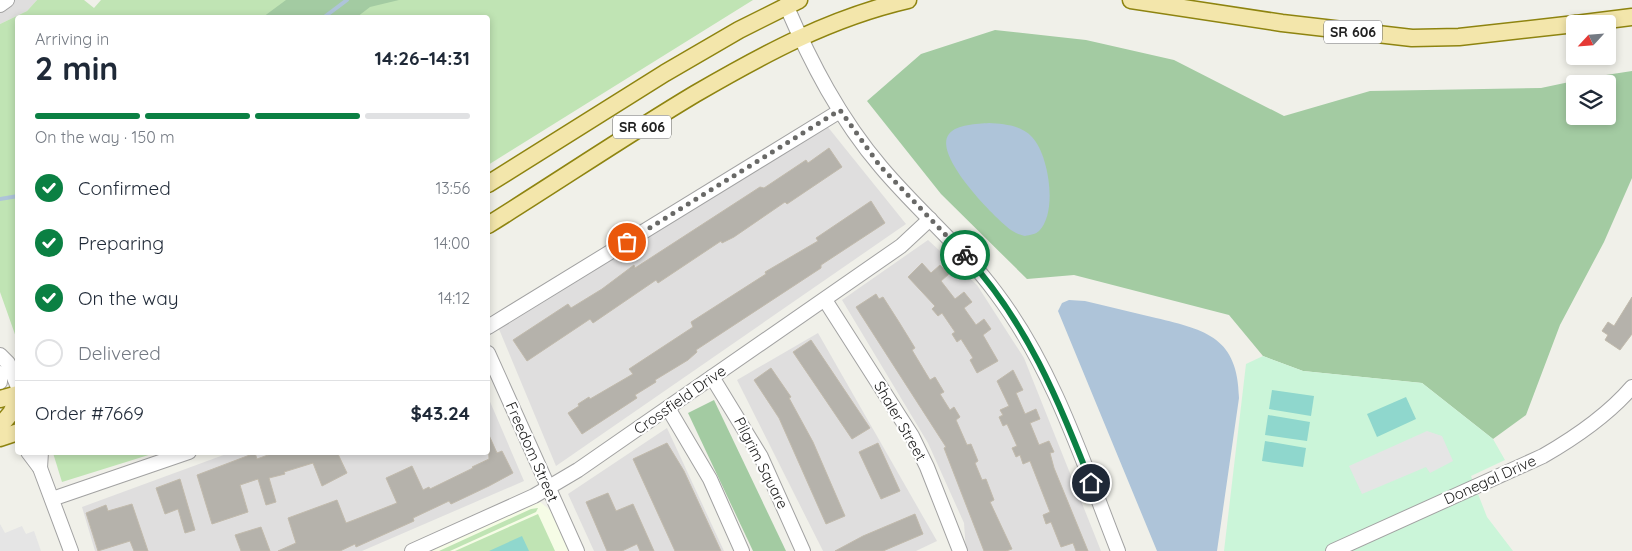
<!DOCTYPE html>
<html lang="en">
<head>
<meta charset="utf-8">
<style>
	body { margin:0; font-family:Quicksand,sans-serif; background:#f2f2f3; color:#1f2937; height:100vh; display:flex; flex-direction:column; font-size:19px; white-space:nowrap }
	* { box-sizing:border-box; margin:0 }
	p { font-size:16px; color:#747a83 }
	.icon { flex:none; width:28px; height:28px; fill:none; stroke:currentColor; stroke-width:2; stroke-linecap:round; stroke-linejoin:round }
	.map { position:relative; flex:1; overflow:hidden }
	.details { position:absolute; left:15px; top:15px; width:475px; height:440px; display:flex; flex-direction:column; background:#fff; border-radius:5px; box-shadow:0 2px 8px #0003 }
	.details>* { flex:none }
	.needle { width:32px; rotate:244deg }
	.fabs { position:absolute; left:1566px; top:15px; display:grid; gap:10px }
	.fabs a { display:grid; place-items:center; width:50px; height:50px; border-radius:5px; background:#fff; box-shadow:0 2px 8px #0003; font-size:25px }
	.pin { position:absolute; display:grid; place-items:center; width:42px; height:42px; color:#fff; margin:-21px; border:2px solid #fff; border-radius:50%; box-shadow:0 1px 5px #0007 }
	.courier { position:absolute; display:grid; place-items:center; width:50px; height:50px; margin:-25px; border:4px solid #0b8043; border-radius:50%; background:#fff; color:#222; box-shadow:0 1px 6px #0007 }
	.overview em { font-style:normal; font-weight:700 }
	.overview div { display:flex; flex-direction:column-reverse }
	.overview { display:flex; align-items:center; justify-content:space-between; height:85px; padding:0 20px }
	h1 { font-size:32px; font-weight:700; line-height:38px }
	.bar { display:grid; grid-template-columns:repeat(4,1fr); gap:8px 5px; align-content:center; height:60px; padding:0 20px }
	.bar i { height:6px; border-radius:4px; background:#e0e1e3 }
	.bar .current { background:#0b8043 }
	.bar p { grid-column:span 4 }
	.line { display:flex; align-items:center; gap:12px; padding:0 20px; border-top:1px solid #e0e1e3 }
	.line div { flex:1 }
	ol { padding:0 20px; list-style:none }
	li { display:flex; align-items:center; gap:15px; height:55px }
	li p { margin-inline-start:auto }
	li .icon { padding:5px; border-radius:50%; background:#0b8043; color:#fff; stroke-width:4 }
	li:last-child { color:#747a83 }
	li i { width:28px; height:28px; border:2px solid #e0e1e3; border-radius:50% }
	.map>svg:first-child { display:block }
</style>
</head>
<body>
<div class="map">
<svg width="1632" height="551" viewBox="0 0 1632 551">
	<rect width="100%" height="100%" fill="#f0f0e9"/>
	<g fill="#dfdede">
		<path d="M 0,0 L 37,0 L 27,11 L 0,24 Z"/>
		<path d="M 823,121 L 906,224 L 556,466 L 496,322 Z"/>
		<path d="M 928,240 L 977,285 L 1024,358 L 1101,551 L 966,551 L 964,523 L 928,443 L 842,300 Z"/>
		<path d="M 818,333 L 937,541 L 916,551 L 823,551 L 737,380 Z"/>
		<path d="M 488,397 L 524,481 L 362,551 L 95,551 L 82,507 L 229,453 L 488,452 Z"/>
		<path d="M 667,428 L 724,551 L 594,551 L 568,494 Z"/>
	</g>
	<path fill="#f6fce6" d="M 540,502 L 551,511 L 569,551 L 428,551 Z"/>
	<g fill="#c0e4b4">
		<path d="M 37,0 L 84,0 L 94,8 L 101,0 L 753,0 L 488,165 L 488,18 L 18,18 L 17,340 L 0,292 L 0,24 L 27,11 Z"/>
		<path d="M 53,453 L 53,452 L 155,453 L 62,482 Z"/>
		<path d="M 538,508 L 536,512 L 450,551 L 439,551 L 531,509 Z"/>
		<path d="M 538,514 L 555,551 L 455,551 Z"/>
	</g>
	<g fill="#a3cba2" fill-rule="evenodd">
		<path d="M 286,0 L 399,0 L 370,7 L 357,17 L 263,17 Z"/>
		<path d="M 995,30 L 1086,40 L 1174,60 L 1284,116 L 1370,91 L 1541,88 L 1593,77 L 1632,71 L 1632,178 L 1604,242 L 1560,325 L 1526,415 L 1493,439 L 1422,383 L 1303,371 L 1263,356 L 1229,315 L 1074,275 L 1027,279 L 941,194 L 867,101 L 921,54 ZM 1575,84 L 1608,84 L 1608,116 L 1575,116 Z"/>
		<path d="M 714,400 L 786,551 L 753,551 L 688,413 Z"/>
	</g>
	<path fill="#cbf5d9" d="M 1263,356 L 1303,371 L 1422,383 L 1493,439 L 1505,460 L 1471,476 L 1487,517 L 1513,551 L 1224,551 L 1246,364 Z"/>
	<g fill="#8fd7cd">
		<path d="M 1272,390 L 1314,396 L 1311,416 L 1269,409 Z"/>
		<path d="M 1406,397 L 1416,419 L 1377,437 L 1367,414 Z"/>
		<path d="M 1268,415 L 1310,422 L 1307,441 L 1265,435 Z"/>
		<path d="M 1265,441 L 1306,448 L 1303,467 L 1262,461 Z"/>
		<path d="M 522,536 L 529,551 L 489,551 Z"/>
	</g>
	<g fill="#e5e5e5">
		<path d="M 1427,431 L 1442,436 L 1453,461 L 1430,473 L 1426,467 L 1362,494 L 1349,466 Z"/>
		<path d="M 0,524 L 5,533 L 22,526 L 26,534 L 34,531 L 41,551 L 0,551 Z"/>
	</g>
	<g fill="#aec4d9">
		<path d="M 989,123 C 1004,124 1021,125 1032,137 C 1049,155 1058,212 1039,231 C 1036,234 1030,235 1025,236 C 1021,235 1015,233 1011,230 C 995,218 932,155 949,134 C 957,124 977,124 989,123 Z"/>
		<path d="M 1069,300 L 1085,301 C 1109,307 1132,312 1156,318 C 1207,330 1238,338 1239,398 L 1217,551 L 1157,551 L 1058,311 L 1062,303 Z"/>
	</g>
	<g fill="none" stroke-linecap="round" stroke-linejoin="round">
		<g stroke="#aec4d9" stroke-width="4">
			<path d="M 323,18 L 347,0"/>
			<path d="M 0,199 L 18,196"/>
		</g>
	</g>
	<g fill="#b5b2ab" stroke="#c1baac">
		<path d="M 829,148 L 842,167 L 787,204 L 785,202 L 734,237 L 722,243 L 721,241 L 658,283 L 656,280 L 593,323 L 590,319 L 527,361 L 513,340 L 568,304 L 571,308 L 602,289 L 634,265 L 635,268 L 760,187 L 764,188 L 806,160 L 808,163 Z"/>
		<path d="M 871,201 L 885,223 L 821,265 L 821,268 L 696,350 L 697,352 L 688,360 L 655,380 L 656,382 L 635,395 L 637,398 L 582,434 L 568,413 L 579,406 L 578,404 L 589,397 L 590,399 L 633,374 L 629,369 L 693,327 L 691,322 L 755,281 L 766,274 L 765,272 L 818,241 L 816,238 Z"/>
		<path d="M 922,263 L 931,273 L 940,265 L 949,274 L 941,281 L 955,299 L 964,292 L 972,302 L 964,308 L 976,325 L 984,319 L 991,329 L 983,335 L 998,361 L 977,373 L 970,360 L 973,358 L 961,339 L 957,342 L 952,334 L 955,332 L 942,313 L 938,316 L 932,309 L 935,306 L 908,277 Z"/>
		<path d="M 876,294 L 879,299 L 883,297 L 899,322 L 915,348 L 912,350 L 930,380 L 935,377 L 944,392 L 940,394 L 950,410 L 954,407 L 960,417 L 956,420 L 967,445 L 971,444 L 978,461 L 975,463 L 982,480 L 986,479 L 994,500 L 990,502 L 1012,549 L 1006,551 L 984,551 L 944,448 L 946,447 L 856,307 Z"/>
		<path d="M 1632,297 L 1632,334 L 1620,350 L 1605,340 L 1608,335 L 1602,331 L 1608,322 L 1614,326 Z"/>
		<path d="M 811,340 L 870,428 L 852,439 L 793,352 Z"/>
		<path d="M 771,368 L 791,397 L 789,398 L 813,442 L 845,516 L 826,524 L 779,418 L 754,380 Z"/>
		<path d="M 1013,370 L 1023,390 L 1016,393 L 1025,414 L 1036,409 L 1040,419 L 1030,423 L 1039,445 L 1049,441 L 1054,452 L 1050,453 L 1054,468 L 1088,551 L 1076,551 L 1073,543 L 1061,547 L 1051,522 L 1046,524 L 1043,515 L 1050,512 L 1030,461 L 1023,464 L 1020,455 L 1016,457 L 1012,448 L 1017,446 L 1013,437 L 1007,424 L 1003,426 L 999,417 L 1003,415 L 1000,410 L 1009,406 L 997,381 Z"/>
		<path d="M 488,433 L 497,453 L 502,451 L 513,473 L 489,486 L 451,504 L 449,501 L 413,518 L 414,521 L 356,547 L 355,544 L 340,551 L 278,551 L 296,543 L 288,518 L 337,500 L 346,523 L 354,520 L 397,503 L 386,478 L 397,473 L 412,466 L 423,490 L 429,487 L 430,489 L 473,468 L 472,467 L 489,459 Z"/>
		<path d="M 667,443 L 684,471 L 721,551 L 675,551 L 633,459 Z"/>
		<path d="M 878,443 L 900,491 L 881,499 L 859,452 Z"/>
		<path d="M 276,452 L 337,452 L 347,473 L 322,486 L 313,463 L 284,472 L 285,474 L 269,478 L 276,502 L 266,505 L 258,479 L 240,485 L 248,512 L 212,524 L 197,475 L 255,453 L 257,459 Z"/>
		<path d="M 180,479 L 195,530 L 185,533 L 178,509 L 165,514 L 156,488 Z"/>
		<path d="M 608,493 L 616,511 L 633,504 L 654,551 L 640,551 L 637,544 L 622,551 L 607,551 L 586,502 Z"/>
		<path d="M 132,504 L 148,551 L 134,551 L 130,541 L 98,551 L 86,513 L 106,505 L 108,511 Z"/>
		<path d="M 915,514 L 923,534 L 883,551 L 835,551 L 863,536 Z"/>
		<path d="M 261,527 L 270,551 L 241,551 L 235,535 Z"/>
	</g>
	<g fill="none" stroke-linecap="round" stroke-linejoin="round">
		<g stroke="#a2a2a2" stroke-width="16">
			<g id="minor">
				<path d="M 0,5 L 7,0"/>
				<path d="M 786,5 C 811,63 840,119 881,167 C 918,211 962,247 996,293 C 1054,370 1083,462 1118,551"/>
				<path d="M 825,300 L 912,436 L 927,467 L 960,551"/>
				<path d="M 488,327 L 840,111"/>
				<path d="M 488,353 L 577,551"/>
				<path d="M 0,355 L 8,363 L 18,387"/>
				<path d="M 0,373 L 0,382"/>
				<path d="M 712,377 L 761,457 L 803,551"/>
				<path d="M 668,408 L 710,479 L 742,551"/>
				<path d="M 28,452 L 40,468 L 71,551"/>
				<path d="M 40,468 L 41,452"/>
				<path d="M 52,499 L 189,452"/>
				<path d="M 412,551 L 534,496 L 578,470 L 901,246 L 930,219"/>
				<path d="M 1333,551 L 1543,456 C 1576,437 1607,416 1632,387"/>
			</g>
		</g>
		<g stroke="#8e8410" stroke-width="19">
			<g id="major">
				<path d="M 1131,0 L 1282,23 L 1412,38 L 1459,37 L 1575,24"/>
				<path d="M 1576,24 L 1632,17"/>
				<path d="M 488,184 L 665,73 L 739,30 L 799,0"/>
				<path d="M 488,225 C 557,182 625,136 695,94 C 764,54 830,18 908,0"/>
				<path d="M 0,399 L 18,394"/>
				<path d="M 0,426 L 11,413 L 18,398"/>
				<path d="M 0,438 L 18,432"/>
			</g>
		</g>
		<use href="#minor" stroke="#fff" stroke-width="14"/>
		<use href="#major" stroke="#f3e6ab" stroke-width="16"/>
	</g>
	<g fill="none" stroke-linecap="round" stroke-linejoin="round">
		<path stroke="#696967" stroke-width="5" stroke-dasharray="0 9" d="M 627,242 L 840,110 L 880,166 L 965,255"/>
		<path stroke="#0b8043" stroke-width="6" d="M 965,255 C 1027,322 1058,400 1091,483"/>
	</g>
	<g text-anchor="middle" stroke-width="4.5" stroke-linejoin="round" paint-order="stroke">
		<g fill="#fff" stroke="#646464" stroke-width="1">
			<rect x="1324" y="20.5" width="58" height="23" rx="4"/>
			<rect x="613" y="115.5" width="58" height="23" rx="4"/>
		</g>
		<g font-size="14" font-weight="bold" fill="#212121">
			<text x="1353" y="37">SR 606</text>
			<text x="642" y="132">SR 606</text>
		</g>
		<g font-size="15" fill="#212121" stroke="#fff">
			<text transform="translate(680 400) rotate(-35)" y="5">Crossfield Drive</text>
			<text transform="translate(900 421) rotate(60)" y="5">Shaler Street</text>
			<text transform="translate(532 452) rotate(66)" y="5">Freedom Street</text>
			<text transform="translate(761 463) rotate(63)" y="5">Pilgrim Square</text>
			<text transform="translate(1490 480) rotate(-24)" y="5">Donegal Drive</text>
		</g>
	</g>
</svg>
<div class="fabs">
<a><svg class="needle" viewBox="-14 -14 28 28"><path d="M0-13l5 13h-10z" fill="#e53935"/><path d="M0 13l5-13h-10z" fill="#747a83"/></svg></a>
<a><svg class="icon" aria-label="layers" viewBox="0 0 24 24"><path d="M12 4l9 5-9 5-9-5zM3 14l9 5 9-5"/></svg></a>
</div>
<div class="pin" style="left:627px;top:242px;background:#ea580c"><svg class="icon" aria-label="bag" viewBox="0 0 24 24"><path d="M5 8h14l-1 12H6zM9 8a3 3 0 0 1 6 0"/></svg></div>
<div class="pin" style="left:1091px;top:483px;background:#1f2937"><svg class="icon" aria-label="home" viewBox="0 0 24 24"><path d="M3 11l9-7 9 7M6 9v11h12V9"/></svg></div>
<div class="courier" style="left:965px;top:255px"><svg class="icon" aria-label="bike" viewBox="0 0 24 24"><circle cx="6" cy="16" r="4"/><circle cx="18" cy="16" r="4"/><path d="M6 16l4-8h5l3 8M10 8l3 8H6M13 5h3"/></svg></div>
<section class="details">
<div class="overview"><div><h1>2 min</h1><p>Arriving in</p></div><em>14:26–14:31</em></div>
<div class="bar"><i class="current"></i><i class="current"></i><i class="current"></i><i></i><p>On the way · 150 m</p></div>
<ol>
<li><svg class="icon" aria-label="check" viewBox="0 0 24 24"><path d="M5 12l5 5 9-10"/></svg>Confirmed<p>13:56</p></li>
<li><svg class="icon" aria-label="check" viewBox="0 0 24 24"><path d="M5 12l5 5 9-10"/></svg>Preparing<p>14:00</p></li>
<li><svg class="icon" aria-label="check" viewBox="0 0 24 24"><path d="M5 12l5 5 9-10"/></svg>On the way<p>14:12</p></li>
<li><i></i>Delivered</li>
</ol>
<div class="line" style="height:65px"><div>Order #7669</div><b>$43.24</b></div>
</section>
</div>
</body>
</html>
